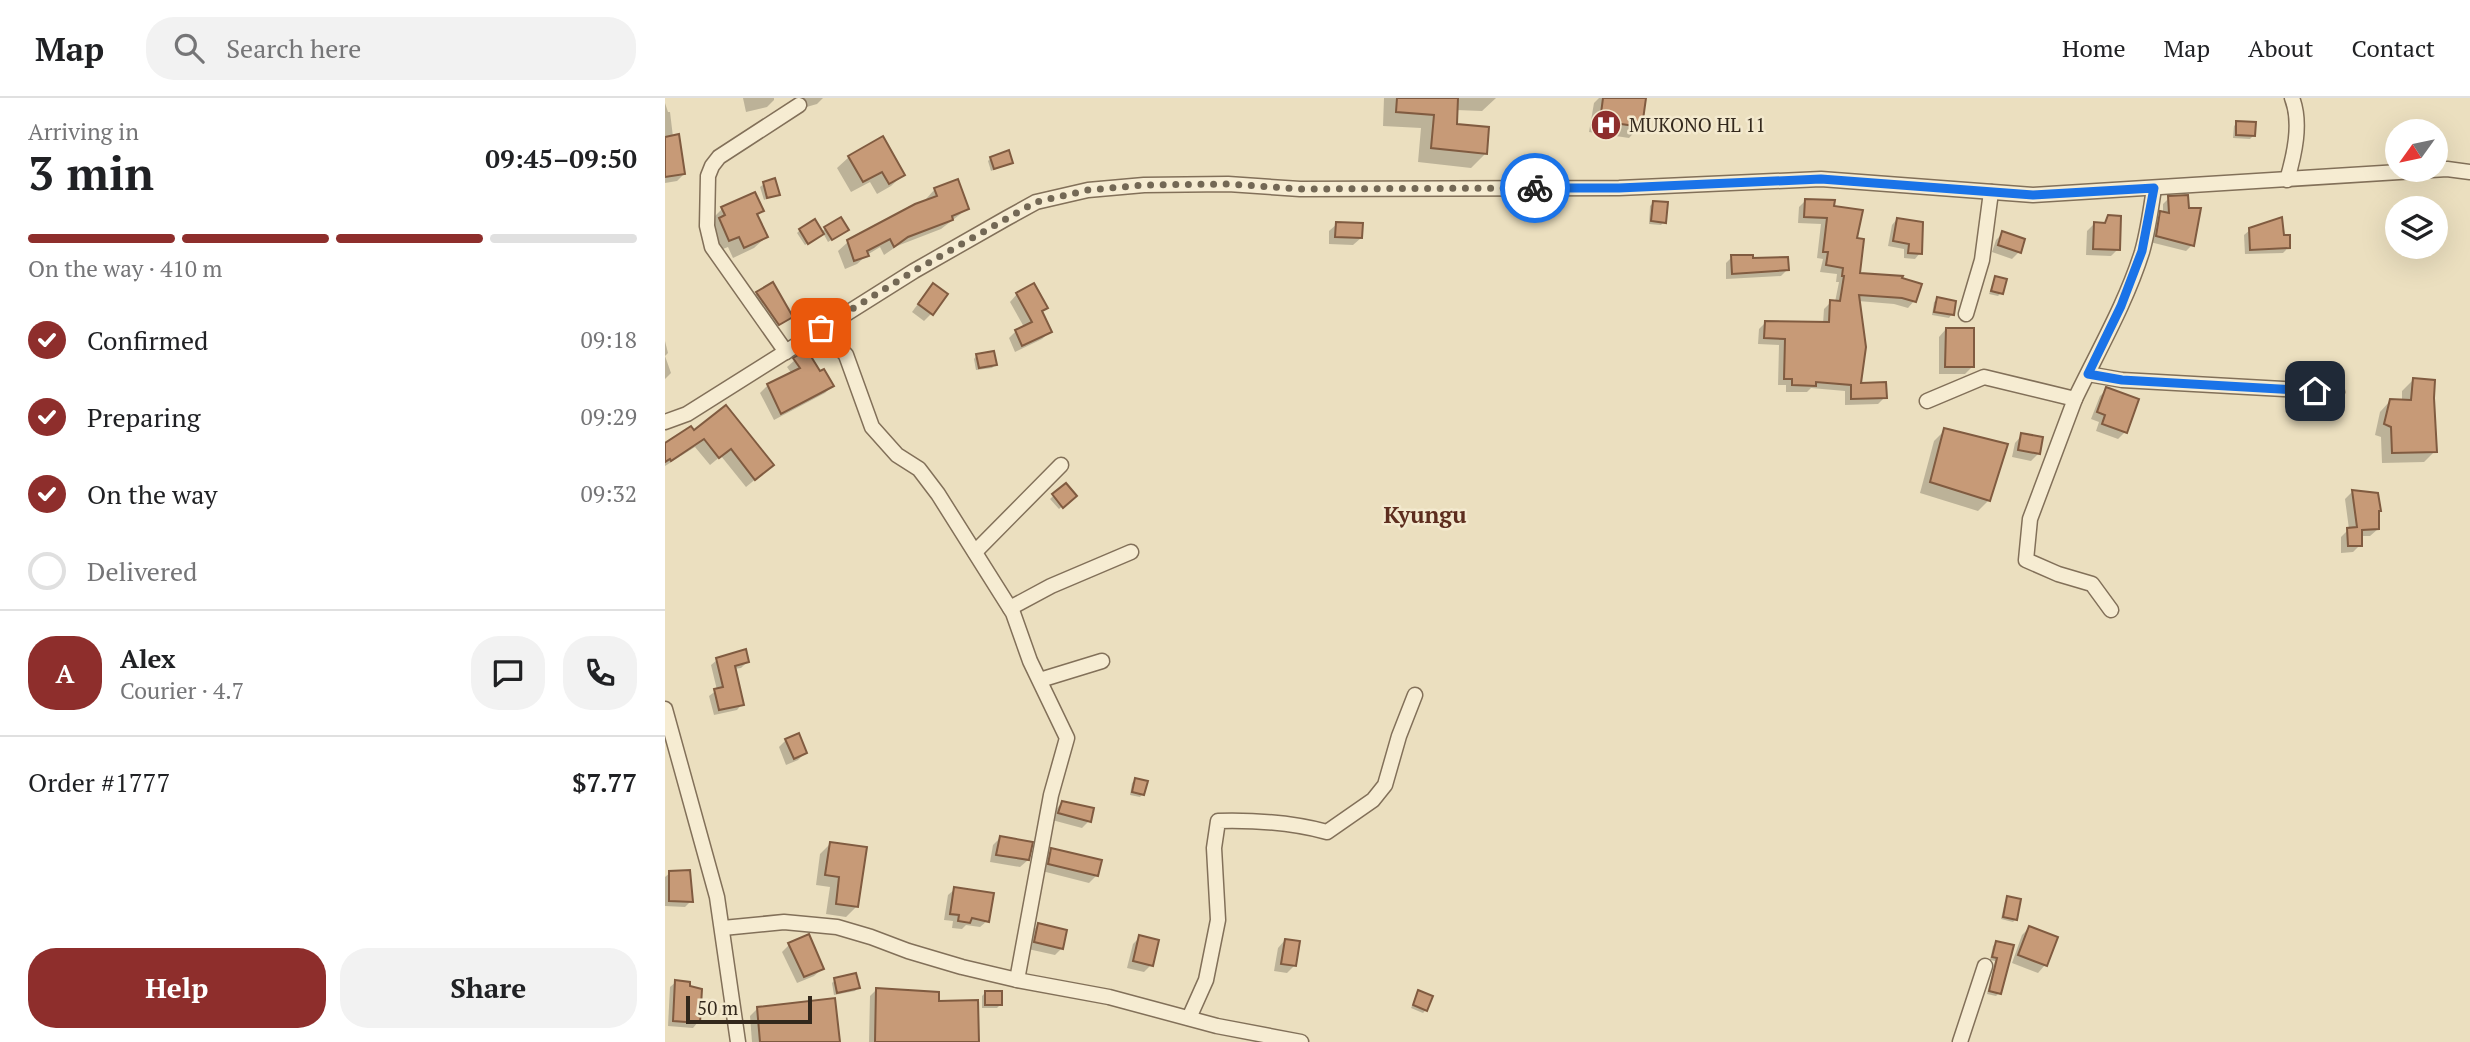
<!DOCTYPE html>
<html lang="en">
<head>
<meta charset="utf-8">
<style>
	body { margin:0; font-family:"PT Serif",serif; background:#f2f2f2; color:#202124; height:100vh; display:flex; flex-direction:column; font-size:26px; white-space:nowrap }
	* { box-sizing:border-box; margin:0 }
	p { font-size:23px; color:#757577 }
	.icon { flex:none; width:38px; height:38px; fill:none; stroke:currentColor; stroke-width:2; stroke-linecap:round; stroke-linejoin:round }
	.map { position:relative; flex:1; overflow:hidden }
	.drawer { display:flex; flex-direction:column; background:#fff; width:665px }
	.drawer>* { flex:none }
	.needle { width:46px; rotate:237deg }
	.fabs { position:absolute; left:1720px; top:21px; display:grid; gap:14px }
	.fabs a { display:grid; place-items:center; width:63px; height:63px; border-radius:50%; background:#fff; box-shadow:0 7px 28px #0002; font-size:35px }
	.scale { position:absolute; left:21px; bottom:18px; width:126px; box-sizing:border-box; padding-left:7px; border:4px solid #33281c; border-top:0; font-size:19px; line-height:24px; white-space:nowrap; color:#33281c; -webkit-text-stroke:5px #f3e9ce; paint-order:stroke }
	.pin { position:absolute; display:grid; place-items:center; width:60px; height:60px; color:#fff; margin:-30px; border-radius:14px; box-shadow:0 4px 10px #0006 }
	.courier { position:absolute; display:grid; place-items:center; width:70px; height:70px; margin:-35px; border:5px solid #1a73e8; border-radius:50%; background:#fff; color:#222; box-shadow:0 2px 9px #0007 }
	.overview em { font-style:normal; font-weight:700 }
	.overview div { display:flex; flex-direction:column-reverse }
	.overview { display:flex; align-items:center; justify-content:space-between; height:119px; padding:0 28px }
	h1 { font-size:46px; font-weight:700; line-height:52px }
	.bar { display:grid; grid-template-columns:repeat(4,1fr); gap:10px 7px; align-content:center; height:84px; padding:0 28px }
	.bar i { height:9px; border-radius:5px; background:#e0e0e0 }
	.bar .on { background:#8e2e2c }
	.bar p { grid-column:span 4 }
	.line { display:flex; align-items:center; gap:18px; padding:0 28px; border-top:2px solid #e0e0e0 }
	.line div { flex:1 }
	.round { display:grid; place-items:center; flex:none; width:74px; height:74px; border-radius:28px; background:#f2f2f2 }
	ol { padding:0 28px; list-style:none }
	li { display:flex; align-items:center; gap:21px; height:77px }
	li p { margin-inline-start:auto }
	li .icon { padding:7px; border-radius:50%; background:#8e2e2c; color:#fff; stroke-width:4 }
	li:last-child { color:#757577 }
	li i { width:38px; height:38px; border:4px solid #e0e0e0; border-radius:50% }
	.button { display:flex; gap:14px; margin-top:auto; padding:14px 28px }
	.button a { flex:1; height:80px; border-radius:28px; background:#8e2e2c; color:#fff; font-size:28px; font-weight:700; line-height:80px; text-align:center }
	.button a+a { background:#f2f2f2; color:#202124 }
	header { display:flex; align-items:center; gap:42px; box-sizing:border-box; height:98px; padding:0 35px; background:#fff; border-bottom:2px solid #e0e0e0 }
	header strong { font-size:33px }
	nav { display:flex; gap:38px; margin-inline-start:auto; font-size:24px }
	.search { width:490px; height:63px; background:#f2f2f2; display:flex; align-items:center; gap:18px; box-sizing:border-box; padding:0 24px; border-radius:28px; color:#757577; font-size:26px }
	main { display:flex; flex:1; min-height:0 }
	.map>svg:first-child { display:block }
</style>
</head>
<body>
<header>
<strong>Map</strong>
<div class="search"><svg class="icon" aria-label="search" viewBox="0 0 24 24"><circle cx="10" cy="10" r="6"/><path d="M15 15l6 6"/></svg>Search here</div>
<nav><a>Home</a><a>Map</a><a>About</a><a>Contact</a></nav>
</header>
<main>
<section class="drawer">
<div class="overview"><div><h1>3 min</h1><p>Arriving in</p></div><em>09:45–09:50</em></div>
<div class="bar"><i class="on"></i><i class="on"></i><i class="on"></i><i></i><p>On the way · 410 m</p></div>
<ol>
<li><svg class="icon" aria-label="check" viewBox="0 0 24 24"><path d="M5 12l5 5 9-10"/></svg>Confirmed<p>09:18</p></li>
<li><svg class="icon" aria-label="check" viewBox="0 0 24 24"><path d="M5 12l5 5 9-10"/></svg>Preparing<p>09:29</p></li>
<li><svg class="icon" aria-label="check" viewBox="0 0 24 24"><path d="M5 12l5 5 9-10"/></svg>On the way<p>09:32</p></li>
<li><i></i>Delivered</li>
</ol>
<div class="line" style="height:126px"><b class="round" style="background:#8e2e2c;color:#fff">A</b><div><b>Alex</b><p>Courier · 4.7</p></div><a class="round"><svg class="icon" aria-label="chat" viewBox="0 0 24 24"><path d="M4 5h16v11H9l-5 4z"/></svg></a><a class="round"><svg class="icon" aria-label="phone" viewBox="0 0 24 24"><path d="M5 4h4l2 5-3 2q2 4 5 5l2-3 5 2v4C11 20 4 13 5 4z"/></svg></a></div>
<div class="line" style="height:91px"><div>Order #1777</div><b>$7.77</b></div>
<div class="button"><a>Help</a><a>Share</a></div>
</section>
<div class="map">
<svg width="1805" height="944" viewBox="0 0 1805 944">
	<rect width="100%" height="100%" fill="#ebdfbf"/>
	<g fill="#0003">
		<path d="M 78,0 L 109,0 L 109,2 L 102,9 L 81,14 Z"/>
		<path d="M 135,0 L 158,0 L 152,6 L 138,10 Z"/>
		<path d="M 719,0 L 831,0 L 817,13 L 791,12 L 790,28 L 820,56 L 806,70 L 753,64 L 756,30 L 718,28 Z"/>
		<path d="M 934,0 L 979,0 L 975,28 L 964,40 L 924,34 L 929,5 Z"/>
		<path d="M 0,5 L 3,14 L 5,14 L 8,39 L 19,76 L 12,83 L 0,85 Z"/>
		<path d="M 1572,25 L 1588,38 L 1585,41 L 1568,40 L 1569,28 Z"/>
		<path d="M 217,40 L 238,77 L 226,88 L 212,96 L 205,84 L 186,94 L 172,70 L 184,59 Z"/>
		<path d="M 326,60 L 346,65 L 326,73 L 323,63 Z"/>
		<path d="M 99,86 L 113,96 L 99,102 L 95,89 Z"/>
		<path d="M 270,91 L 302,111 L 276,131 L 232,148 L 219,157 L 215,149 L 202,157 L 192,166 L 180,171 L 173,153 L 183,144 L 262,104 L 261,101 Z"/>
		<path d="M 1504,100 L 1527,147 L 1521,153 L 1485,144 L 1489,122 L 1498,116 L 1498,106 Z"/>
		<path d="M 1141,102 L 1168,110 L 1190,142 L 1193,177 L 1249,203 L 1243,210 L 1229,206 L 1193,203 L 1194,287 L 1220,299 L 1213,306 L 1180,307 L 1180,293 L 1146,290 L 1142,294 L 1121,294 L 1121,287 L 1113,287 L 1114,247 L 1093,246 L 1094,231 L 1100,225 L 1158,226 L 1159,211 L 1166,204 L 1170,204 L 1174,184 L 1171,184 L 1172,176 L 1155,174 L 1158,161 L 1152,160 L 1156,126 L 1133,125 L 1134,109 Z"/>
		<path d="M 988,105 L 999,124 L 996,127 L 984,126 L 985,108 Z"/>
		<path d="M 57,111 L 97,113 L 91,119 L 101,139 L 89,150 L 68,160 L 63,149 L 53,153 L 46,122 Z"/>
		<path d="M 1444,119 L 1453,151 L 1446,158 L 1421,157 L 1422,133 L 1429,126 L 1437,127 Z"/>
		<path d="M 1232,121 L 1255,155 L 1250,161 L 1239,160 L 1239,151 L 1223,148 L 1227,127 Z"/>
		<path d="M 672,126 L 696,140 L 688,147 L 664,146 L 664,133 Z"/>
		<path d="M 160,131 L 179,134 L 163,144 L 158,135 L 140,147 L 132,135 L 135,132 L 156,134 Z"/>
		<path d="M 1585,132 L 1623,150 L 1618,155 L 1580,156 L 1579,137 Z"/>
		<path d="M 1338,135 L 1354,154 L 1347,161 L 1327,154 L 1331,142 Z"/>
		<path d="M 1067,159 L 1087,162 L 1122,172 L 1116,178 L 1061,181 L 1061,165 Z"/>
		<path d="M 1330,180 L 1336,195 L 1333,198 L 1324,196 Z"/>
		<path d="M 108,187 L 126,219 L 106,233 L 85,203 L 92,195 Z"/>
		<path d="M 261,195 L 266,216 L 259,223 L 247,214 Z"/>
		<path d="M 352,196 L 381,209 L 376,214 L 385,234 L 377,241 L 350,254 L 344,240 L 351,233 L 359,229 L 345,204 Z"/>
		<path d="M 1273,201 L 1287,216 L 1284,220 L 1267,217 L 1269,204 Z"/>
		<path d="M 1281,231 L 1307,269 L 1300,276 L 1274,276 L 1274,239 Z"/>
		<path d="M 0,243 L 3,255 L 0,258 L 6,275 L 0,281 Z"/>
		<path d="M 312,257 L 330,267 L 327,270 L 311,272 L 309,261 Z"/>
		<path d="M 130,262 L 154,275 L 167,288 L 160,295 L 109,322 L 95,295 L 103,287 L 127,276 L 122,269 Z"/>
		<path d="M 1748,282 L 1770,353 L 1759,364 L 1717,365 L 1716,339 L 1710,337 L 1715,314 L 1725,303 L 1737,303 L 1737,293 Z"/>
		<path d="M 1442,291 L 1460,334 L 1453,341 L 1431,333 L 1434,324 L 1426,321 L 1435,298 Z"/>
		<path d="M 60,309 L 98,375 L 81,389 L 56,358 L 45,367 L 30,349 L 0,368 L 0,346 L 29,335 Z"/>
		<path d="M 1280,332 L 1324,402 L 1313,413 L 1255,395 L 1269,343 Z"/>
		<path d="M 1357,337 L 1374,355 L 1366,363 L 1347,359 L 1350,345 Z"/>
		<path d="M 400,387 L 410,398 L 394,411 L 385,401 Z"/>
		<path d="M 1687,394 L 1712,396 L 1713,431 L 1705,438 L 1695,438 L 1695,447 L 1688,454 L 1676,455 L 1676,439 L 1684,431 L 1680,401 Z"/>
		<path d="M 52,562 L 82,564 L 76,570 L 69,571 L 77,606 L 72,612 L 49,617 L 44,598 L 52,592 L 46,567 Z"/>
		<path d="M 121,642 L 140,655 L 133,662 L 121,667 L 114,649 Z"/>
		<path d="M 470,682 L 478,696 L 475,699 L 465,697 L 467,685 Z"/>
		<path d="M 397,705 L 424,723 L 417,730 L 387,722 L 390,712 Z"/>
		<path d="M 335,740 L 363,762 L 355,769 L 325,764 L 328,747 Z"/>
		<path d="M 165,746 L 192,808 L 181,819 L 161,816 L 165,789 L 151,787 L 155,756 Z"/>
		<path d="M 387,752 L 432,777 L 424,785 L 377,773 L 379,759 Z"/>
		<path d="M 5,775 L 26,803 L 20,809 L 0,808 L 0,779 Z"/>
		<path d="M 290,791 L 322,823 L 315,829 L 301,827 L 297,831 L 287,830 L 288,823 L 279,822 L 283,797 Z"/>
		<path d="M 1343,800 L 1351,821 L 1348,824 L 1336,821 L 1340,803 Z"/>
		<path d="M 373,827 L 397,850 L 390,857 L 363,851 L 366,835 Z"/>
		<path d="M 1364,830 L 1391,840 L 1380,867 L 1373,875 L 1347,865 L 1357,837 Z"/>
		<path d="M 475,839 L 486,867 L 479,874 L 462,870 L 468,846 Z"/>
		<path d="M 620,842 L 629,868 L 622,875 L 609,873 L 613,850 Z"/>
		<path d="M 1331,845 L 1334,895 L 1331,898 L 1322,896 L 1330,863 L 1325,862 L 1328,848 Z"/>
		<path d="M 124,847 L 157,871 L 149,878 L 132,885 L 117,854 Z"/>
		<path d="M 170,882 L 193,890 L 190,893 L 169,897 L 167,885 Z"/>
		<path d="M 11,884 L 33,924 L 28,930 L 3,928 L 5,889 Z"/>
		<path d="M 212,891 L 272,905 L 312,944 L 201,944 L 204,944 L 205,898 Z"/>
		<path d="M 754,894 L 761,912 L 758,915 L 746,910 Z"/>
		<path d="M 320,895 L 335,907 L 332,910 L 317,910 L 317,898 Z"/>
		<path d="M 92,911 L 174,944 L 87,944 L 85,918 Z"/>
	</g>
	<g fill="#c79a77" stroke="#805b40" stroke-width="2">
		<path d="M 732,0 L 793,0 L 792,26 L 824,29 L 822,56 L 766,50 L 769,17 L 731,14 Z"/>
		<path d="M 938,0 L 981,0 L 977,29 L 935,23 Z"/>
		<path d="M 1571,23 L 1591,24 L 1590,38 L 1571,37 Z"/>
		<path d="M 14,36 L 20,76 L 0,79 L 0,39 Z"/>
		<path d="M 218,38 L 240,77 L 224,86 L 217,74 L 198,84 L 183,58 Z"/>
		<path d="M 344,52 L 348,65 L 329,71 L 325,59 Z"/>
		<path d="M 110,80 L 115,97 L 102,100 L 98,84 Z"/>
		<path d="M 293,81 L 304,111 L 287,118 L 288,122 L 243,139 L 229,149 L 225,141 L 202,153 L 204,158 L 189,163 L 182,142 L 250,106 L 272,98 L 269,90 Z"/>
		<path d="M 90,94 L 99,113 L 92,116 L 103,139 L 79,150 L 74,139 L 64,143 L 54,120 L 60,117 L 56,109 Z"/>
		<path d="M 1523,97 L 1524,110 L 1536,110 L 1529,148 L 1491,138 L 1495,113 L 1504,115 L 1503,98 Z"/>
		<path d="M 1140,101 L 1170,102 L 1169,108 L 1198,112 L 1192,140 L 1199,141 L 1195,175 L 1238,178 L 1237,180 L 1257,186 L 1251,204 L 1237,200 L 1194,197 L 1201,249 L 1196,285 L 1221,284 L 1222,300 L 1186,301 L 1186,287 L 1151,284 L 1151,288 L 1127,287 L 1127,281 L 1119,281 L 1120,241 L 1099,240 L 1100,223 L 1164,224 L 1165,202 L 1175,203 L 1179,178 L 1177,178 L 1178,170 L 1161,167 L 1163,154 L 1158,154 L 1162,120 L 1139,119 Z"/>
		<path d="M 988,103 L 1003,104 L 1001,125 L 986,123 Z"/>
		<path d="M 1443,117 L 1456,118 L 1455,152 L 1428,151 L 1429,124 L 1440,125 Z"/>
		<path d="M 176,119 L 184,132 L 167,142 L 159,129 Z"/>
		<path d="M 1617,119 L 1619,137 L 1625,137 L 1625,150 L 1585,152 L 1584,130 Z"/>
		<path d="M 1232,120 L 1258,124 L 1257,156 L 1243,155 L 1244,146 L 1228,143 Z"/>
		<path d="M 150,121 L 159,136 L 143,146 L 134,131 Z"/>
		<path d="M 671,124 L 698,125 L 697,140 L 670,139 Z"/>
		<path d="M 1337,133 L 1360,141 L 1356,155 L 1333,147 Z"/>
		<path d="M 1066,157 L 1088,157 L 1088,160 L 1123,159 L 1124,172 L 1067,176 Z"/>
		<path d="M 1330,178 L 1342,181 L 1338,196 L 1326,193 Z"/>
		<path d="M 108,184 L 128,219 L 114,227 L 91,194 Z"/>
		<path d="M 268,185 L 283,196 L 268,217 L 253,206 Z"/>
		<path d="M 369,185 L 383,210 L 377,213 L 387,234 L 357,248 L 350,232 L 367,224 L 351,195 Z"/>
		<path d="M 1272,199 L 1291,203 L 1289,217 L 1269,214 Z"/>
		<path d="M 1281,230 L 1309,230 L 1309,269 L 1280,269 Z"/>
		<path d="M 142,252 L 155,273 L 159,271 L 169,288 L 116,316 L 102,286 L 135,270 L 128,260 Z"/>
		<path d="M 329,253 L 332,267 L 314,270 L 311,256 Z"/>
		<path d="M 1748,280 L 1770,282 L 1769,300 L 1772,354 L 1727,355 L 1726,329 L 1719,326 L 1725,301 L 1746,302 Z"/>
		<path d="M 1441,289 L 1474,301 L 1462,335 L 1437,326 L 1440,317 L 1432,314 Z"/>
		<path d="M 61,307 L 109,367 L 90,382 L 66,351 L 54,360 L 39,341 L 6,363 L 5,361 L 0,364 L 0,345 L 26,328 L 29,332 Z"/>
		<path d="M 1279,330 L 1343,346 L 1325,403 L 1265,384 Z"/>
		<path d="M 1356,335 L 1378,339 L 1375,356 L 1353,352 Z"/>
		<path d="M 401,385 L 412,398 L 398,410 L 387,396 Z"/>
		<path d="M 1687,392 L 1713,395 L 1716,413 L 1714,413 L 1714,431 L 1697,432 L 1697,448 L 1683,448 L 1682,430 L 1692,429 Z"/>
		<path d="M 81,551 L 84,564 L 70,568 L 79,607 L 54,612 L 49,591 L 58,589 L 51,560 Z"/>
		<path d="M 134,635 L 142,655 L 129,661 L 120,641 Z"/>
		<path d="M 470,680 L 483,683 L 479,697 L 467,694 Z"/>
		<path d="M 397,703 L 429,710 L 426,724 L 393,715 Z"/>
		<path d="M 335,738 L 368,744 L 364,762 L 331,757 Z"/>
		<path d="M 165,744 L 202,749 L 193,809 L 171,806 L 174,779 L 160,777 Z"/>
		<path d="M 386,750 L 437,762 L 433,778 L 383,766 Z"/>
		<path d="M 25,772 L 28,804 L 4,803 L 4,773 Z"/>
		<path d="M 289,789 L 329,795 L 324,824 L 307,820 L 305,825 L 293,823 L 294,817 L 285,816 Z"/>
		<path d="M 1342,798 L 1356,801 L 1352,822 L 1338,819 Z"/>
		<path d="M 373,825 L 402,832 L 398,851 L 369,844 Z"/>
		<path d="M 1364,828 L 1393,839 L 1382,868 L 1353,857 Z"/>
		<path d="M 144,836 L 159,871 L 139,879 L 123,845 Z"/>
		<path d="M 474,837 L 494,842 L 488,868 L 468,863 Z"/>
		<path d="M 620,841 L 635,843 L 631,868 L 616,866 Z"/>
		<path d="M 1331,843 L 1349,847 L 1336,896 L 1324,893 L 1332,860 L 1327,859 Z"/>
		<path d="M 191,875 L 195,890 L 172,895 L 169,880 Z"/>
		<path d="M 10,882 L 25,884 L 25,888 L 37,891 L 35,925 L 8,923 Z"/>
		<path d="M 211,890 L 274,894 L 274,903 L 313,902 L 314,944 L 210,944 Z"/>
		<path d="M 753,892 L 768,898 L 762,913 L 748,907 Z"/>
		<rect x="320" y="893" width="17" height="14"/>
		<path d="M 170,900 L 175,944 L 95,944 L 92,909 Z"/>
	</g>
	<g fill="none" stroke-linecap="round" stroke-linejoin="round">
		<g stroke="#827059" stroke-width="17">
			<g id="street">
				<path d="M 1622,82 C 1629,58 1637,25 1627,0"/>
				<path d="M 1301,216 L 1317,162 L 1326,94"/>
				<path d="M 156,230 L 181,257 L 207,329 L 232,357 L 254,371 L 273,396 L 348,515 L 365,563 L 402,640 L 386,697 L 352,882"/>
				<path d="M 121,254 L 47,149 L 42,128 L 43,78 L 47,68 L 54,59 L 134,7"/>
				<path d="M 1423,276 L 1457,282 L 1672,294"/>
				<path d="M 1410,301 L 1365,421 L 1361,462 L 1393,476 L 1427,486 L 1446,512"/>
				<path d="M 1262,303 L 1319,279 L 1410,301 C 1433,253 1461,205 1477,154 C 1483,133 1486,111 1489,90"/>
				<path d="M 0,324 L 22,316 L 249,173 L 342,120 L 371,104 L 423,92 L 479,87 L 563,86 L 635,91 L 954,90 L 1156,81 L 1368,97 L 1782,71 L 1805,74"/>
				<path d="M 310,454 L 396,367"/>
				<path d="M 345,510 L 386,488 L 466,454"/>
				<path d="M 375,582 L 437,563"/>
				<path d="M 0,611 L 52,799 L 73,944"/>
				<path d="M 58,830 L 119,824 L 172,829 L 206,839 L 243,853 L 297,869 L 352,882 L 444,899 L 552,928 L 636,944"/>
				<path d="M 524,920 L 541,882 L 553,822 L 549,750 L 553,723 C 591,722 625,724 662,734 L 708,702 L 720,687 L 734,638 L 750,597"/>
				<path d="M 1295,944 L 1320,868"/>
			</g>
		</g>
		<use href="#street" stroke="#f6ecd2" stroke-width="14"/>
	</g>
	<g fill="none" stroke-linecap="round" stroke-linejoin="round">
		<path stroke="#736855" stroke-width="7" stroke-dasharray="0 12.6" d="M 156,230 L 249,173 L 371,104 L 423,92 L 479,87 L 563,86 L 635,91 L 870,90"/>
		<path stroke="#1a73e8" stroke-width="9" d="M 870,90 L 954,90 L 1156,81 L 1368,97 L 1489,90 L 1477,153 L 1456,208 L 1423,276 L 1457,282 L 1650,293"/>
	</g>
	<defs>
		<g id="hospital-disc" transform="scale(1.575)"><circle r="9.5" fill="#8e2e2c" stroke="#f3e9ce"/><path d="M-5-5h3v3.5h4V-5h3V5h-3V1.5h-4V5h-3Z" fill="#fff"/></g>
	</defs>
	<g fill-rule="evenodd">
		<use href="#hospital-disc" x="941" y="27"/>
	</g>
	<g text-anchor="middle" stroke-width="5" stroke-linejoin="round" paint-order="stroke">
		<g font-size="19" fill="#33281c" stroke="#f3e9ce" text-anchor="start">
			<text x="964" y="34">MUKONO HL 11</text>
		</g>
		<g font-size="23" font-weight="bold" fill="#5d2d1e" stroke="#f3e9ce">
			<text x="760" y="425">Kyungu</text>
		</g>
	</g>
</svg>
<div class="fabs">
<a><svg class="needle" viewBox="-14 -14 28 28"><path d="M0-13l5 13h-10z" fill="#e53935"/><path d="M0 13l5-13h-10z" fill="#757577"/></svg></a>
<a><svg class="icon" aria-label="layers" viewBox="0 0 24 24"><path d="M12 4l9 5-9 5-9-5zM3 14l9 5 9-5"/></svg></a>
</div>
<div class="scale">50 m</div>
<div class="pin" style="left:156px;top:230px;background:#ea580c"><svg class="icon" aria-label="bag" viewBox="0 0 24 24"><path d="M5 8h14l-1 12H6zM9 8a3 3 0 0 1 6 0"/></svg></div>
<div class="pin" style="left:1650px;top:293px;background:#1f2937"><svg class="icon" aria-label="home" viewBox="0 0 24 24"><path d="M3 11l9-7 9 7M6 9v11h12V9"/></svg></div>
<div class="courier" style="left:870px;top:90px"><svg class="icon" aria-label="bike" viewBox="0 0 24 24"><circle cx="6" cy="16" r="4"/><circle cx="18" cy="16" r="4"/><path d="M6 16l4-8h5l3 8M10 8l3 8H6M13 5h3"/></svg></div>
</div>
</main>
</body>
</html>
